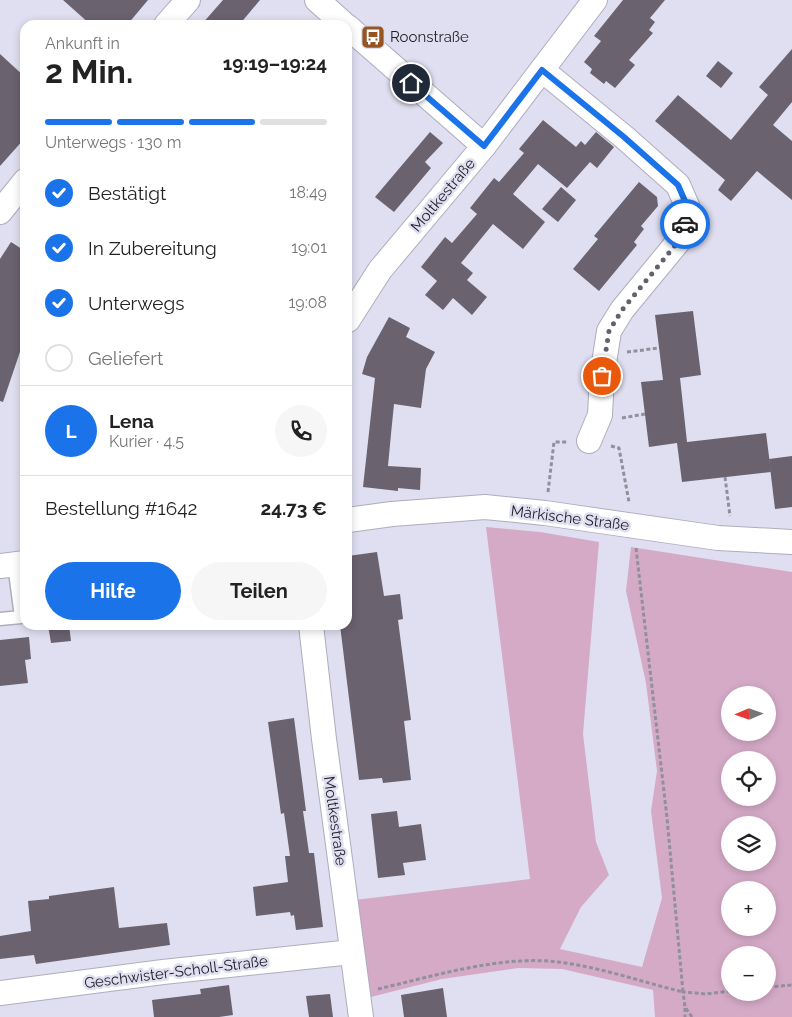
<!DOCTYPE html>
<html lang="de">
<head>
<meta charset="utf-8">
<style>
	body { margin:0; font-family:Raleway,sans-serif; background:#f6f6f6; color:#222; height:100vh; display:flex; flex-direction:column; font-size:19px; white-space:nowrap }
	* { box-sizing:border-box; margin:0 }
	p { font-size:16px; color:#767676 }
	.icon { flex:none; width:28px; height:28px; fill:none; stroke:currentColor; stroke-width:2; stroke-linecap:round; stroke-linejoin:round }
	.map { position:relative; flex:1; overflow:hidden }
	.sheet { position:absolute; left:20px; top:20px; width:332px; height:610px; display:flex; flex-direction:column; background:#fff; border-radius:15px; box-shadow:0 2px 8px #0003 }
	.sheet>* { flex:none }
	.needle { width:32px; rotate:268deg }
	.fabs { position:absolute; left:721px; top:686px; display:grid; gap:10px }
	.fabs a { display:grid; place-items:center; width:55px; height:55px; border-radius:50%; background:#fff; box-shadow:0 2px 8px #0003; font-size:25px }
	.pin { position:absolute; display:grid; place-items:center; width:42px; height:42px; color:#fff; margin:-21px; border:2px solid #fff; border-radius:50%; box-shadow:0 1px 5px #0007 }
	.courier { position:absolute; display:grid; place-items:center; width:50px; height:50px; margin:-25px; border:4px solid #1a73e8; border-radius:50%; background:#fff; color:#222; box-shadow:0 1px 6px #0007 }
	.head em { font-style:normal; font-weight:700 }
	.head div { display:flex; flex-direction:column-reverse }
	.head { display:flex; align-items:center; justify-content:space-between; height:85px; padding:0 25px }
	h1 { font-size:32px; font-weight:700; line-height:38px }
	.bar { display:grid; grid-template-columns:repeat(4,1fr); gap:8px 5px; align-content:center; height:60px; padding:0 25px }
	.bar i { height:6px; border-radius:4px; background:#e0e0e0 }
	.bar .active { background:#1a73e8 }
	.bar p { grid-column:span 4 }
	.line { display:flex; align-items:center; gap:12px; padding:0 25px; border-top:1px solid #e0e0e0 }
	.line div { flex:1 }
	.round { display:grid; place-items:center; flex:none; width:52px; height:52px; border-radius:26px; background:#f6f6f6 }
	ol { padding:0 25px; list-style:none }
	li { display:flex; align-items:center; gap:15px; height:55px }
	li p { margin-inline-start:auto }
	li .icon { padding:5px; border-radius:50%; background:#1a73e8; color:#fff; stroke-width:4 }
	li:last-child { color:#767676 }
	li i { width:28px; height:28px; border:2px solid #e0e0e0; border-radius:50% }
	.primary-button { display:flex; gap:10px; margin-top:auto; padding:10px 25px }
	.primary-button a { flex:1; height:58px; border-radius:30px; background:#1a73e8; color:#fff; font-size:20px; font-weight:700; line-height:58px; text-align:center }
	.primary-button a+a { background:#f6f6f6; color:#222 }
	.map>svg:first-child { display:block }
</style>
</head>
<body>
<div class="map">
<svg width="792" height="1017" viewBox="0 0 792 1017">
	<rect width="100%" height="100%" fill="#e0dff1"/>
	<path fill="#d5aac7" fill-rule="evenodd" d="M 486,527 L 540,532 L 599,542 L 583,734 L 596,842 L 609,875 L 581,907 L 560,949 L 642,967 L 662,898 L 651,811 L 657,771 L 646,683 L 626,591 L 631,547 L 792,572 L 792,1017 L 655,1017 L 653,990 L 562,969 L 518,968 L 442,979 L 359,1000 L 346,901 L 530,879 ZM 730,695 L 768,695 L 768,732 L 730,732 ZM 730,760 L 768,760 L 768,798 L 730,798 ZM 730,825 L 768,825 L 768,862 L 730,862 ZM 730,890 L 768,890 L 768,928 L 730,928 ZM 730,955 L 768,955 L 768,992 L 730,992 Z"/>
	<g fill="#6a626f">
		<path d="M 63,0 L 148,0 L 127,25 L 91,25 Z"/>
		<path d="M 223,0 L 260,0 L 239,25 L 201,25 Z"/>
		<path d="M 623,0 L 665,0 L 650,18 L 655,22 L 649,30 L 653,33 L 629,60 L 635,65 L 615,88 L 606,81 L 604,84 L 590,73 L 592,69 L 584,62 L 601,41 L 594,36 Z"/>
		<path d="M 792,49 L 792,102 L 773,125 L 792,141 L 792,200 L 757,171 L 731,201 L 718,190 L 725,180 L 655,121 L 678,95 L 731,140 L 768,95 L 759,87 Z"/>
		<path d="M 0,54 L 25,77 L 25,138 L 0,166 Z"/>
		<path d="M 718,61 L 733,73 L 721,88 L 706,76 Z"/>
		<path d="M 543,120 L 576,147 L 581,141 L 585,145 L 596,132 L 614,147 L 597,168 L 590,162 L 567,188 L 538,164 L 513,194 L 545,222 L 523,249 L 493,224 L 461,263 L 473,273 L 467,280 L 487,297 L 472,315 L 453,298 L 443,310 L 425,295 L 437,281 L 421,267 L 445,237 L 452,243 L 477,214 L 470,208 L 494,178 L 499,182 L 524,153 L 519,149 Z"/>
		<path d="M 430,132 L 443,143 L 425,162 L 431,168 L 394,212 L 375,197 Z"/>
		<path d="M 639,182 L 657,197 L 658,206 L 641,226 L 644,229 L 634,242 L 637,245 L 599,291 L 573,269 L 598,239 L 594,236 Z"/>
		<path d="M 561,187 L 576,200 L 558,222 L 542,209 Z"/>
		<path d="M 11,242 L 25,251 L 25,337 L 3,402 L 0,401 L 0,259 Z"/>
		<path d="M 693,311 L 701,375 L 680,378 L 687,442 L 766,433 L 771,472 L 682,482 L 677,443 L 649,447 L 641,382 L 663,380 L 655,315 Z"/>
		<path d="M 389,317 L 410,328 L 406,337 L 435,352 L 426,369 L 421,408 L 394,404 L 391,434 L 388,466 L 421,468 L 420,490 L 398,488 L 398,491 L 363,487 L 375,378 L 362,374 L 367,357 Z"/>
		<path d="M 792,456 L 792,507 L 775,509 L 769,459 Z"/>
		<path d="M 377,552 L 384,596 L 400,594 L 403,619 L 398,620 L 411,720 L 404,721 L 411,780 L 383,783 L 382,778 L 359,780 L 340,625 L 348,625 L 348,556 Z"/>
		<path d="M 48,625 L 69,625 L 71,641 L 51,643 Z"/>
		<path d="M 29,637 L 31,659 L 25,660 L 28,683 L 0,686 L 0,640 Z"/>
		<path d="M 294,718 L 306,811 L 303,811 L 309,853 L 314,853 L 323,927 L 296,930 L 294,915 L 291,916 L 290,912 L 256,916 L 253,887 L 288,882 L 285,856 L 290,856 L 284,813 L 281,814 L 268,722 Z"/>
		<path d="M 397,811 L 399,827 L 421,824 L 426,860 L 403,863 L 405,875 L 378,878 L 371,814 Z"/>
		<path d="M 114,887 L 119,928 L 167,923 L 170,945 L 36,964 L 34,955 L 0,959 L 0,936 L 31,931 L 28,901 L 49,899 L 49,896 Z"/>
		<path d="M 229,985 L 233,1015 L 219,1017 L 154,1017 L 152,1000 L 201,994 L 200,989 Z"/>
		<path d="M 443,988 L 447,1017 L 404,1017 L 401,995 Z"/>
		<path d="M 330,994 L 333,1017 L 309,1017 L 306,996 Z"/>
	</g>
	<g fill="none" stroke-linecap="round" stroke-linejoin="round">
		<g stroke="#aeadbe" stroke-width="15">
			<path id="lane" d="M 0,619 L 21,617 L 14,564"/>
		</g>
		<g stroke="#aeadbe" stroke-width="26">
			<g id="street">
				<path d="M 317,0 L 345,25"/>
				<path d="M 166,25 L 188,0"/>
				<path d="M 348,27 L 484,146"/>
				<path d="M 542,70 L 624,137 L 678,185 L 688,208 L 682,237 L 622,310 L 609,331 L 602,376 L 600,415 L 589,441"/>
				<path d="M 0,212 L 25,181"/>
				<path d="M 348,320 L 380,270 L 484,146 L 595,0"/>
				<path d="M 348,520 L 392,514 L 485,507 L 545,513 L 718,538 L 792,542"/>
				<path d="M 0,566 L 25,563"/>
				<path d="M 311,625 L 324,739 L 361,1017"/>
				<path d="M 0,993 L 163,972 L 352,952"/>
			</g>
		</g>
		<g stroke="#908f9c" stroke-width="3" stroke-dasharray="4 2.5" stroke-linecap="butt">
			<path d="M 627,352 L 659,348"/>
			<path d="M 622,418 L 645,414"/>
			<path d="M 611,446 L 619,448 L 629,502"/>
			<path d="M 725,477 L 730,516"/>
			<path d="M 548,492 L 554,442 L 568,442"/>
			<path d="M 768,987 L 792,985"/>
			<path d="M 378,989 C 434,976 501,955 558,962 C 600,967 642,982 683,992 L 667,818 L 636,548"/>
			<path d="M 685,1008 L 685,1017"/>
			<path d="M 692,1017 L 685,1007 L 683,992 L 706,994 L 730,991"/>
		</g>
		<use href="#lane" stroke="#fff" stroke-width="12"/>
		<use href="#street" stroke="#fff" stroke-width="24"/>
	</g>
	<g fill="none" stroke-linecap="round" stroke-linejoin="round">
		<path stroke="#63626c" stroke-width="5" stroke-dasharray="0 9" d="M 602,376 L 609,331 L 622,310 L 682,237 L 685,224"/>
		<path stroke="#1a73e8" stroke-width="6" d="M 411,83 L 484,146 L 542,70 L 624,137 L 678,185 L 688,208 L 685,224"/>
	</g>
	<defs>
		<g id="bus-square" transform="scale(1.25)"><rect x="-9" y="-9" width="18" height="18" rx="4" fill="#965324" stroke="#e0dff1"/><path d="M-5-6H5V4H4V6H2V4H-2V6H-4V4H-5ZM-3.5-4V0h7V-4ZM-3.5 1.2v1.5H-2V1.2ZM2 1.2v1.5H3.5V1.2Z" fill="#fff"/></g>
	</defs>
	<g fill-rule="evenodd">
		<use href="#bus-square" x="373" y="37"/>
	</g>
	<g text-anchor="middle" stroke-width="5" stroke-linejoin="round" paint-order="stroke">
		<g font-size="15" fill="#201f25" stroke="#e0dff1" text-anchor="start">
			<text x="390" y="42">Roonstraße</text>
		</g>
		<g font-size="15" fill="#201f25" stroke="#e0dff1">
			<text transform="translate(443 195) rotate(-50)" y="5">Moltkestraße</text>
			<text transform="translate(570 518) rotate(7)" y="5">Märkische Straße</text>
			<text transform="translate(335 821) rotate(82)" y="5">Moltkestraße</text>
			<text transform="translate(176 972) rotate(-7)" y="5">Geschwister-Scholl-Straße</text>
		</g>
	</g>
</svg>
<div class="fabs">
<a><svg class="needle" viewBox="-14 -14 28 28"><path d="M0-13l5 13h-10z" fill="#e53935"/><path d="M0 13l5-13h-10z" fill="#767676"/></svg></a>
<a><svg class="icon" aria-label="locate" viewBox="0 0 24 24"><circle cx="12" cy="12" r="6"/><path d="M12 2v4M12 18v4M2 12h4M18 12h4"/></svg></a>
<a><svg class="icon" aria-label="layers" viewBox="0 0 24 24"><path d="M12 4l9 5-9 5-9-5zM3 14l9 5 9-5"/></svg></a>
<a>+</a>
<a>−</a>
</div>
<div class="pin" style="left:602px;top:376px;background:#ea580c"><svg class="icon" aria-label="bag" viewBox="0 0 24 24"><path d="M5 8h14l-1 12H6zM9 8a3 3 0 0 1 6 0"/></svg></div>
<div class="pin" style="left:411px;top:83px;background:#1f2937"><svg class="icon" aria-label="home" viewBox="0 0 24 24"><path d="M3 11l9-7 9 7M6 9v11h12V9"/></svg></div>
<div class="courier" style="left:685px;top:224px"><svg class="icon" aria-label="car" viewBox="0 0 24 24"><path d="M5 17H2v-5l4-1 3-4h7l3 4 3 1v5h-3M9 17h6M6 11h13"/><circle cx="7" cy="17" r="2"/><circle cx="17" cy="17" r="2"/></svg></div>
<section class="sheet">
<div class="head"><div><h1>2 Min.</h1><p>Ankunft in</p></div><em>19:19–19:24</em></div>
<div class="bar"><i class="active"></i><i class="active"></i><i class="active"></i><i></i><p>Unterwegs · 130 m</p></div>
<ol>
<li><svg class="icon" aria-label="check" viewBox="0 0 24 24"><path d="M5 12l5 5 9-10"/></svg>Bestätigt<p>18:49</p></li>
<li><svg class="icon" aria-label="check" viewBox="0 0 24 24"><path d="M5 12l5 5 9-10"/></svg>In Zubereitung<p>19:01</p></li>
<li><svg class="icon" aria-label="check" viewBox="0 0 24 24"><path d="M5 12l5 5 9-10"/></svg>Unterwegs<p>19:08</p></li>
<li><i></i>Geliefert</li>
</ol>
<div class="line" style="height:90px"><b class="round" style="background:#1a73e8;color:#fff">L</b><div><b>Lena</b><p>Kurier · 4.5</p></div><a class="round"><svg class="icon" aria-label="phone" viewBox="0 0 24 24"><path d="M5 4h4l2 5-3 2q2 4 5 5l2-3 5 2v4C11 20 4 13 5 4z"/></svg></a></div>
<div class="line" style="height:65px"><div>Bestellung #1642</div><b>24.73 €</b></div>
<div class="primary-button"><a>Hilfe</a><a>Teilen</a></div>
</section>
</div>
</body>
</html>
